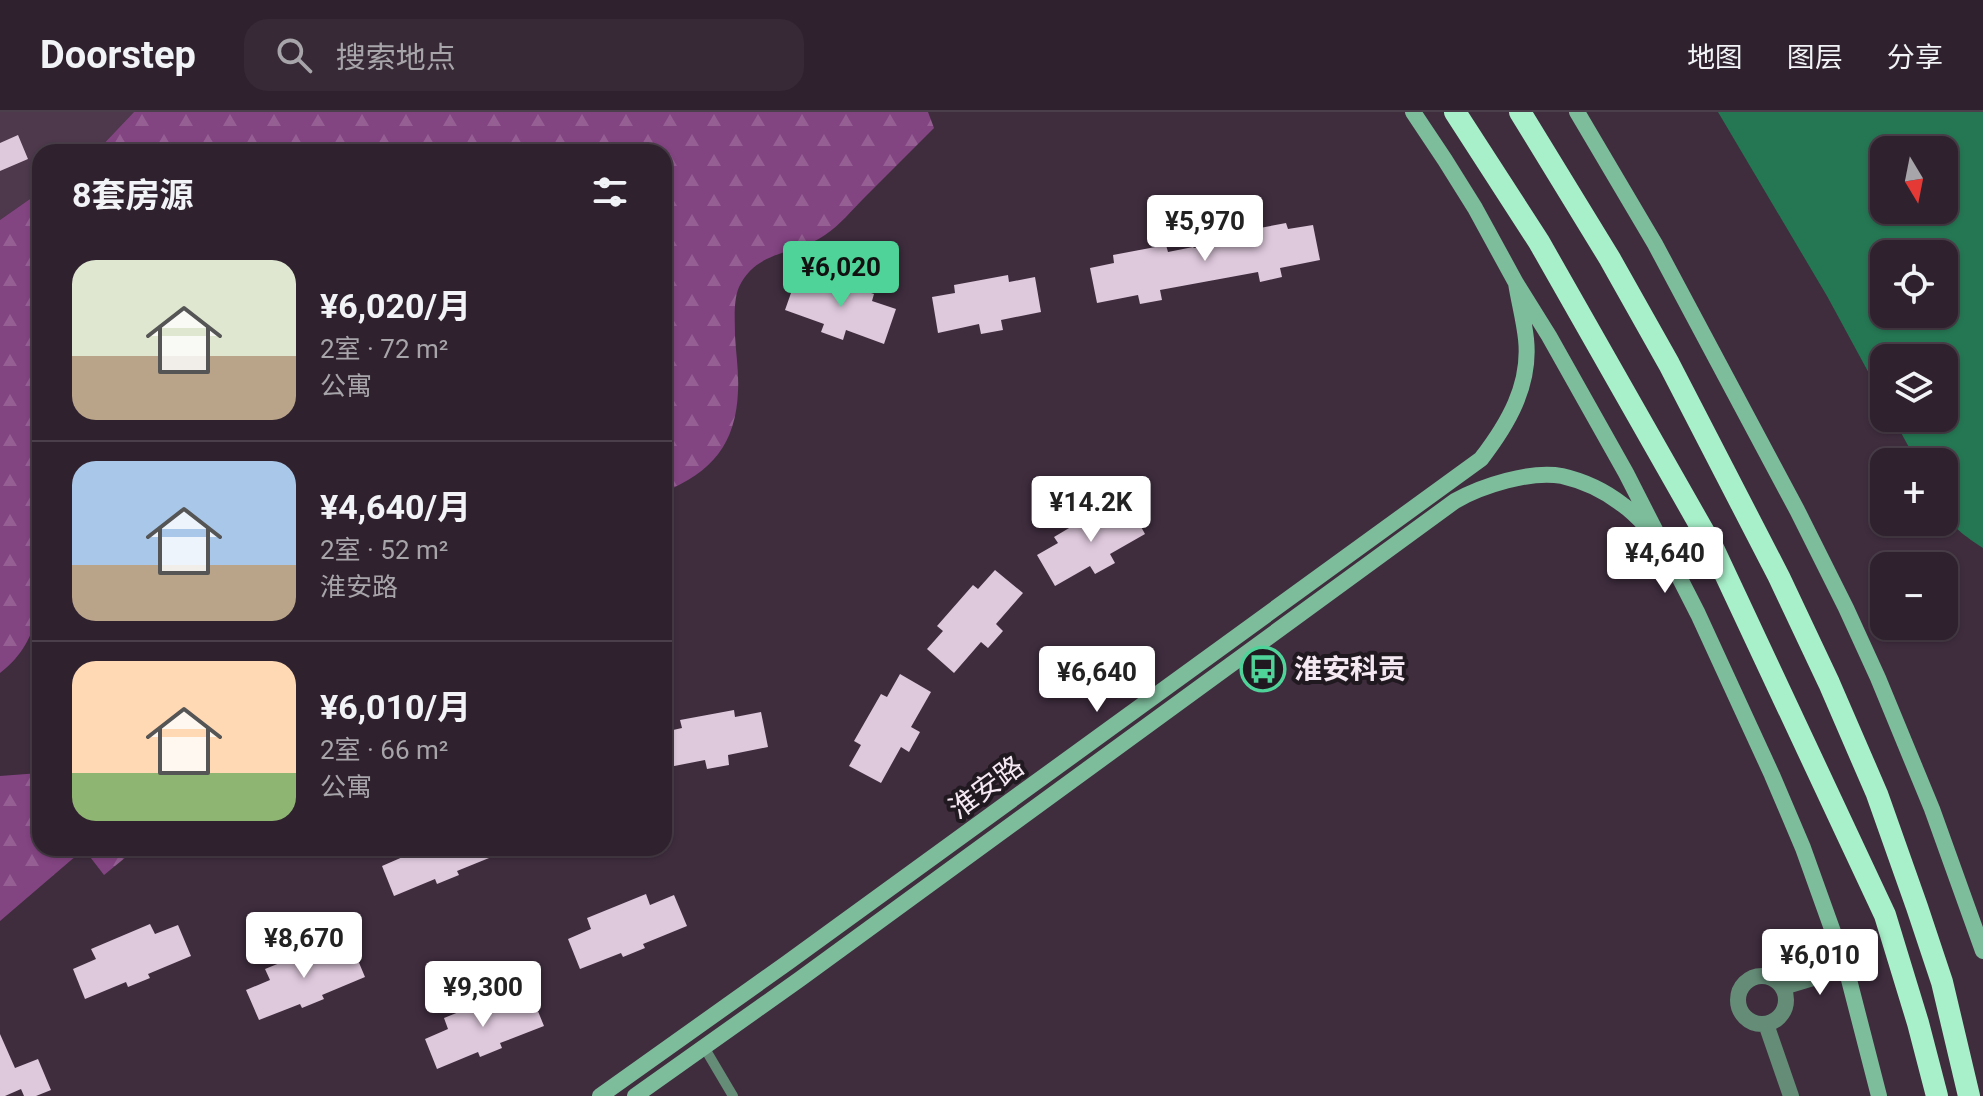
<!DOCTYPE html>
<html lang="zh">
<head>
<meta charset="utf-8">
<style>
	:root { --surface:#2f222e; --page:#372a36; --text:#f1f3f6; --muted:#a7a4aa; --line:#4a3f4a; --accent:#4fd399 }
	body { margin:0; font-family:Roboto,"Noto Sans SC",sans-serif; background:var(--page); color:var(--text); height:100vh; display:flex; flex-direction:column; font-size:30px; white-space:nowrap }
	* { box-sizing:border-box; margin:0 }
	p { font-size:26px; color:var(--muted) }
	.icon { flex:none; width:44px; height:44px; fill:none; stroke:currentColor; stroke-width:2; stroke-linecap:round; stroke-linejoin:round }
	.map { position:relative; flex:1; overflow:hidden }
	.sheet { position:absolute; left:32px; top:32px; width:640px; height:712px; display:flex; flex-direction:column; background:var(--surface); border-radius:24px; box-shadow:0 2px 6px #0004,0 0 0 2px var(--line) }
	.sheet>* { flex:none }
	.needle { width:52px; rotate:170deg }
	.tools { position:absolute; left:1870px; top:24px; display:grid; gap:16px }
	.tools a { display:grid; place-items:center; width:88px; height:88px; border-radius:16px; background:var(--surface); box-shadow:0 2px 6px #0004,0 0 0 2px var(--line); font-size:40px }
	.price { position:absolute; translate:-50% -68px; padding:0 18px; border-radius:8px; background:#fff; color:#222; font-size:26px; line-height:52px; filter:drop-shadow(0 2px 4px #0008) }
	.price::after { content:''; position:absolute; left:50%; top:48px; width:24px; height:18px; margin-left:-12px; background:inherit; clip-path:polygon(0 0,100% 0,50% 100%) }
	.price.active { background:var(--accent); color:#111 }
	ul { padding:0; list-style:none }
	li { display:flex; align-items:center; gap:24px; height:200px; padding:0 40px }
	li+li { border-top:2px solid var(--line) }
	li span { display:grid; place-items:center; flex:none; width:224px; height:160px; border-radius:24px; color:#555 }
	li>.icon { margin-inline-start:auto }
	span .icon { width:96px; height:96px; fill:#fffc; stroke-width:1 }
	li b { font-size:34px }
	h2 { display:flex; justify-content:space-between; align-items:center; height:96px; padding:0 40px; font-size:34px }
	header { display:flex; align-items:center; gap:48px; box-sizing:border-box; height:112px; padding:0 40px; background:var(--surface); border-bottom:2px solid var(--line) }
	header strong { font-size:38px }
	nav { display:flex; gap:44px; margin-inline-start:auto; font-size:28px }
	.search { width:560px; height:72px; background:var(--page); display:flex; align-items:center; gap:20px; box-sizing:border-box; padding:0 28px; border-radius:24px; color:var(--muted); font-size:30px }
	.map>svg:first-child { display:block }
</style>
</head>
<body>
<header>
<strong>Doorstep</strong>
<div class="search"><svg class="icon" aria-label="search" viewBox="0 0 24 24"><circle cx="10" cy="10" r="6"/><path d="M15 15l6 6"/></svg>搜索地点</div>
<nav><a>地图</a><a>图层</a><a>分享</a></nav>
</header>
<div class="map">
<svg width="1983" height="984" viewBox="0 0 1983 984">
	<defs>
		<pattern id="forest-firs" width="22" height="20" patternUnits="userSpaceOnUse" patternTransform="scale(2)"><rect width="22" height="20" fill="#834482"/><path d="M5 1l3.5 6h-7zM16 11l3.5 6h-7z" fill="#955f94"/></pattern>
	</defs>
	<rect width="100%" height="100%" fill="#3f2d3e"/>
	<path fill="#4d384c" d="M 0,0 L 134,0 L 96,40 L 40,40 L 40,80 L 0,108 Z"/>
	<path fill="url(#forest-firs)" d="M 134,0 L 928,0 L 934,16 C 911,39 888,62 865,85 C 852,98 840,113 825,123 C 794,144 757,137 739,175 C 733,189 735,209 735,224 C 736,242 739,261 738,279 C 736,332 712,360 664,380 L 664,40 L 96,40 Z
		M 40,80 L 40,496 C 31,525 24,542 0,561 L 0,108 Z
		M 40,661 L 40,736 L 137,736 L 104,763 L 84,737 L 0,809 L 0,664 Z"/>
	<path fill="#257653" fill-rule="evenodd" d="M 1718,0 L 1983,0 L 1983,436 C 1972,429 1950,414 1945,402 C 1941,390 1944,363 1944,350 L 1917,350 L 1893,306 L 1944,306 L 1944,246 L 1884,246 L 1884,289 L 1827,184 ZM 1884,38 L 1944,38 L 1944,98 L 1884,98 ZM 1884,142 L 1944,142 L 1944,202 L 1884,202 Z"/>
	<path fill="#dec8dc" d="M 18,23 L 28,47 L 0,59 L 0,31 Z
		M 1286,111 L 1288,117 L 1313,113 L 1320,148 L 1280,156 L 1282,165 L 1260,170 L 1258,160 L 1160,178 L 1162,188 L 1140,192 L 1138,183 L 1097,191 L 1090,156 L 1114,151 L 1113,143 L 1166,133 L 1168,140 L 1193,135 L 1194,136 L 1234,129 L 1233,121 Z
		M 1008,163 L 1009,170 L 1035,165 L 1041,200 L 1001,208 L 1003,218 L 981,222 L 979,212 L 938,221 L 932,185 L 955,181 L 954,173 Z
		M 797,164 L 820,172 L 822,165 L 874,182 L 872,189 L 896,197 L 884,232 L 846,218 L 843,228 L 821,220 L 824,212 L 785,198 Z
		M 1128,391 L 1145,422 L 1110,442 L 1115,451 L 1095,462 L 1090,454 L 1055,474 L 1037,443 L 1058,431 L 1054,425 L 1101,397 L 1105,404 Z
		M 995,458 L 1023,481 L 996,512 L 1003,519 L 988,536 L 981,530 L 954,561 L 927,537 L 943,519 L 937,514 L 973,473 L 978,477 Z
		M 900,562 L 931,580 L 911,615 L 920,620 L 909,640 L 901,635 L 881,671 L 849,654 L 861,633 L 854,629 L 881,582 L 887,585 Z
		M 734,598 L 735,605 L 761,600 L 768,635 L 728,643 L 729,653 L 707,657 L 705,648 L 664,656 L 664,620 L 682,616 L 680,608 Z
		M 401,736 L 511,736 L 511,737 L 457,759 L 459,763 L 437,772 L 435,767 L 394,784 L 382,754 L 405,744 Z
		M 646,782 L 650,793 L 674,783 L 687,814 L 643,832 L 645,836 L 623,845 L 621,841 L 580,857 L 568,827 L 591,817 L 587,806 Z
		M 150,812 L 155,822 L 178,813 L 191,844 L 148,862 L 150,866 L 128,875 L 126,870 L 85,887 L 73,857 L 96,847 L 91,837 Z
		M 324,833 L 328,844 L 352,834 L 365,865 L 322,883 L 324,887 L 302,896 L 300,892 L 259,908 L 246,878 L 270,868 L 265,857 Z
		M 503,882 L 507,892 L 531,882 L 544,914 L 500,931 L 502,936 L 480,945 L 478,940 L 437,957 L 425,927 L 448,917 L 444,906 Z
		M 0,922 L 15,956 L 38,947 L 51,978 L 36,984 L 24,984 L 21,977 L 5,984 L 0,984 Z"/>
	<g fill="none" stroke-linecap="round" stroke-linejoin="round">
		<path stroke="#648c77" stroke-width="10" d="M 704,935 L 733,984"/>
		<path stroke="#648c77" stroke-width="16" d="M1738 888a24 24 0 1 1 48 0a24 24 0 1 1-48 0Z
			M 1783,875 L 1846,856
			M 1766,912 L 1791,984"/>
		<path stroke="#7dbd9c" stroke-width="16" d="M 1413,0 L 1445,48 L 1475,96 L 1516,171 L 1549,224 L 1626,361 L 1698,502 L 1772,663 L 1803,736 L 1846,856 L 1879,984
			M 1577,0 L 1655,132 L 1797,398 L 1846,496 L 1878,566 L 1932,697 L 1983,839
			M 600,984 L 787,851 L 1481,347 C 1508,312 1531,273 1526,227 C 1524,208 1519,190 1516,171
			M 635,984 L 800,867 L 1455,389 C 1481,374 1531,358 1562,364 C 1584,369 1605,379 1623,393 C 1636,402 1647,416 1659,427"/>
		<path stroke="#a8f0ca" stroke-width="22" d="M 1455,0 L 1539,130 L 1713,436 L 1885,803 L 1918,911 L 1937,984
			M 1520,0 L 1610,147 L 1669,252 L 1779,465 L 1829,571 L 1877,682 L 1917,795 L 1942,870 L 1969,984"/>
	</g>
	<defs>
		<g id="bus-ring" transform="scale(2.3)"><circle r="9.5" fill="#211920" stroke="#4fd399" stroke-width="1.5"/><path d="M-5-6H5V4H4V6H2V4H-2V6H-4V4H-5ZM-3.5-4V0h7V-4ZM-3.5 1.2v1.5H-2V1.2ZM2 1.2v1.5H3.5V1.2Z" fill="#4fd399"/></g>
	</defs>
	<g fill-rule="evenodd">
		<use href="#bus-ring" x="1263" y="557"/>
	</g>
	<g text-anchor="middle" stroke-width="8" stroke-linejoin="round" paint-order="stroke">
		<g font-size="28" font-weight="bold" fill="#f4e8f3" stroke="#211920" text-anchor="start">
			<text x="1294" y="567">淮安科贡</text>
		</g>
		<g font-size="28" fill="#f4e8f3" stroke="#211920">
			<text transform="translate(986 675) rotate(-36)" y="10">淮安路</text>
		</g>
	</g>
</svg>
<div class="tools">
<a><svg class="needle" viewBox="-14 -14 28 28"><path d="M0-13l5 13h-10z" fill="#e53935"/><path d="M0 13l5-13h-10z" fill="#a7a4aa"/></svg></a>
<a><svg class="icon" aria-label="locate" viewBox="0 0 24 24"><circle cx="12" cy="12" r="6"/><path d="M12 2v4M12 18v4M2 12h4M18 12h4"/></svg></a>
<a><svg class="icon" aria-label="layers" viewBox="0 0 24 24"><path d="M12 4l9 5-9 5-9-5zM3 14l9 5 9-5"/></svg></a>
<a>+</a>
<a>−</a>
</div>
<b class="price" style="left:1205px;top:151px">¥5,970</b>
<b class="price active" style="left:841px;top:197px">¥6,020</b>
<b class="price" style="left:1091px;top:432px">¥14.2K</b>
<b class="price" style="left:1665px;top:483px">¥4,640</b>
<b class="price" style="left:1097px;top:602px">¥6,640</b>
<b class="price" style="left:304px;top:868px">¥8,670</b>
<b class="price" style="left:1820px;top:885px">¥6,010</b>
<b class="price" style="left:483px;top:917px">¥9,300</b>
<section class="sheet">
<h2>8套房源<svg class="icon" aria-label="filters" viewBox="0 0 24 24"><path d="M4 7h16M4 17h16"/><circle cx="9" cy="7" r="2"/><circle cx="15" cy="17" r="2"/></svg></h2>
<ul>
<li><span style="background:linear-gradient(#dfe7d0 60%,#b9a48a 0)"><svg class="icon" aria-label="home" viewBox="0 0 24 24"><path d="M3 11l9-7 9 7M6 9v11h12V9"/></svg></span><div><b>¥6,020/月</b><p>2室 · 72 m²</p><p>公寓</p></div></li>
<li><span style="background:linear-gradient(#a9c7e8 65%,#b9a48a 0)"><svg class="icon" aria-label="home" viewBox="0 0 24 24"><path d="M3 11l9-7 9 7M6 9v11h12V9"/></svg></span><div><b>¥4,640/月</b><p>2室 · 52 m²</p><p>淮安路</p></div></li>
<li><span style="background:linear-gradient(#ffd9b3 70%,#8fb573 0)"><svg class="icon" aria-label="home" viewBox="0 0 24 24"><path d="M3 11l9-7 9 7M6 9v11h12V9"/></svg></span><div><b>¥6,010/月</b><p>2室 · 66 m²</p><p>公寓</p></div></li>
</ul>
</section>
</div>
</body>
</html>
